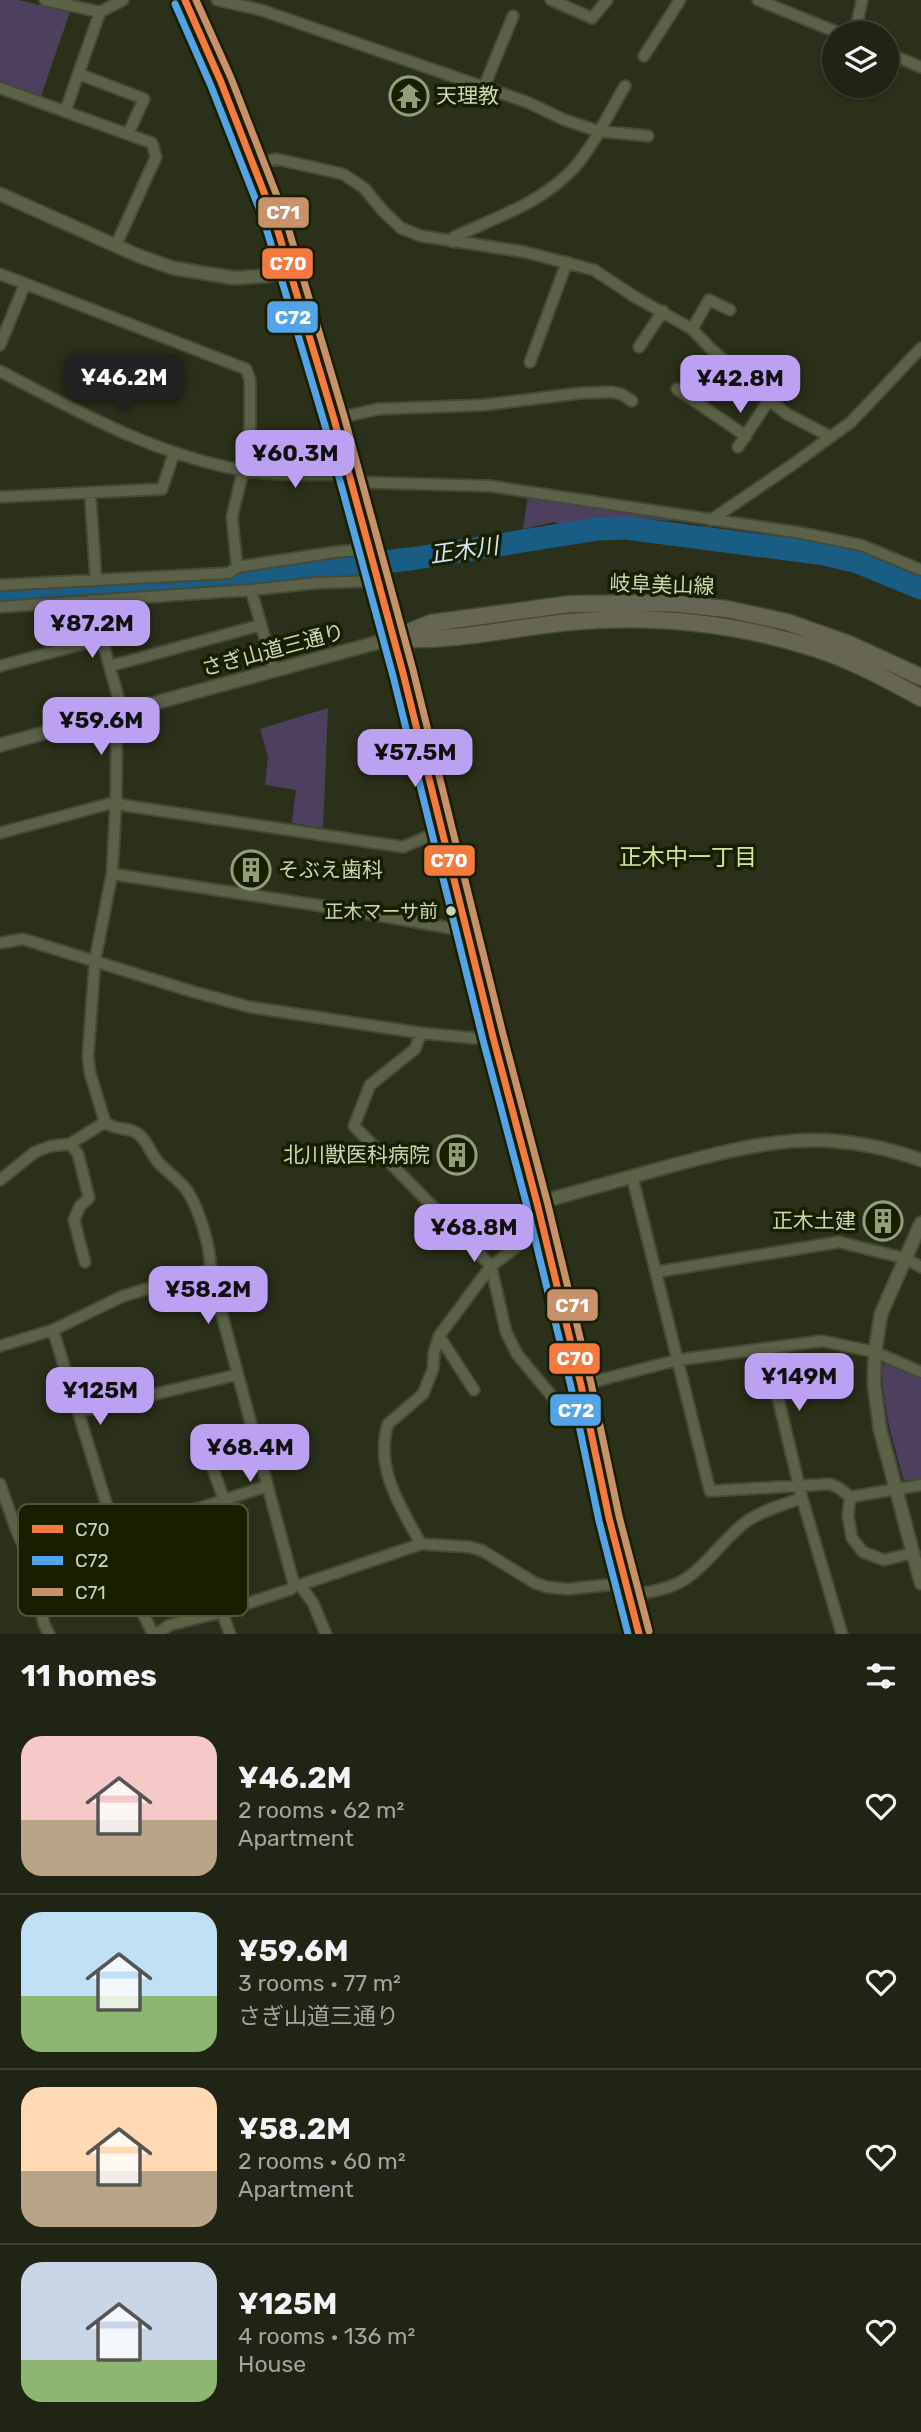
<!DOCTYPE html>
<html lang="en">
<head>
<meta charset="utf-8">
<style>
	:root { --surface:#202414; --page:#282c1d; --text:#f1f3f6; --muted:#a2a4a0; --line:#3d4134; --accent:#bca0f2 }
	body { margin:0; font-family:Rubik,"Noto Sans JP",sans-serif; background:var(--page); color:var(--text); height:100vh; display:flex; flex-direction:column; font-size:26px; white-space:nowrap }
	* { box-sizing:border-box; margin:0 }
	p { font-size:23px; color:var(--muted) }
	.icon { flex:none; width:38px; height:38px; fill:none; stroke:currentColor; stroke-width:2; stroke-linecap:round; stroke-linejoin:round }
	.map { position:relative; height:1634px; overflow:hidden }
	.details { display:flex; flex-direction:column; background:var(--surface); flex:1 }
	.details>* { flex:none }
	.controls { position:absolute; left:822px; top:21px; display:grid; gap:14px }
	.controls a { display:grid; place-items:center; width:77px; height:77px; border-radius:50%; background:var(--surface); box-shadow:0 2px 5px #0004,0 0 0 2px var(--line); font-size:35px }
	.price { position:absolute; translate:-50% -60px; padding:0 16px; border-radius:14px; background:var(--accent); color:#111; font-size:23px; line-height:46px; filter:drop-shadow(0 2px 4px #0008) }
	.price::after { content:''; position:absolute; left:50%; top:42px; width:21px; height:16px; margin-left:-10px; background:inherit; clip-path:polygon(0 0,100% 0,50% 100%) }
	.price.selected { background:#222; color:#fff }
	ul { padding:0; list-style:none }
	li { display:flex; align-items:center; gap:21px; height:175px; padding:0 21px }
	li+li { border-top:2px solid var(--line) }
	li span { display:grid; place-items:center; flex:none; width:196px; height:140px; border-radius:21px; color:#555 }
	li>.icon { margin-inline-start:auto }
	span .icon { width:84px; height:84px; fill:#fffc; stroke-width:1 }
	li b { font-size:30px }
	h2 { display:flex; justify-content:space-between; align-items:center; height:84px; padding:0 21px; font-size:30px }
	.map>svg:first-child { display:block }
</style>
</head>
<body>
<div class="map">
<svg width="921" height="1634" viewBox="0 0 921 1634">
	<rect width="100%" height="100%" fill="#2a301a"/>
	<path fill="#4d405e" d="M 0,0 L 18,0 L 70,12 L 41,96 L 0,81 Z
		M 528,496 L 671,516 L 670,521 L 620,517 L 562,526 L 554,522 L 523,529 Z
		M 328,708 L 323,828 L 292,823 L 296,790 L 265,785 L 268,757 L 260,729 Z
		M 887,1363 L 921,1379 L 921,1478 L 907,1481 L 903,1478 L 889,1426 L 883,1389 L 882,1366 Z"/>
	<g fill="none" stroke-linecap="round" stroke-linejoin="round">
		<path stroke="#195d84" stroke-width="23" d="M 0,595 L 243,580 L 417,558 L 598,529 L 626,528 L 825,554 L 858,562 L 921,588"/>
		<g stroke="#444a37" stroke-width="14">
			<path id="minor" d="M 45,0 L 100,12 L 123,0
				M 217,0 L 261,10 L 527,102 L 565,120 L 598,131 L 648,136
				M 551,0 L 592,18 L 607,0
				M 758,0 L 839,33
				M 855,33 L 862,0
				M 887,53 L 921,67
				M 644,56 L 680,0
				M 79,74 L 144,99 L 128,134
				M 484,87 L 513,16
				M 0,88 L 152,143 L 156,157 L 116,245
				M 65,112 L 100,12
				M 254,164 L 276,159 L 343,174 L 364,188 L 383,211 L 401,228 L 421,236 L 525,252 L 594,270 L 635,297 L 692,329 L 710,348 L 769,400 L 787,414 L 829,436
				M 453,242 L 454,237 C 495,218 543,202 574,168 C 593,147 610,111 625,86
				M 0,274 L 246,369 L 250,380 L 250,426 L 243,471 L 232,517 L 237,567
				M 692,329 L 709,300 L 730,310
				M 0,345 L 25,284
				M 639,347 L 663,311
				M 530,362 L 567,262
				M 0,371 C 76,411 156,455 242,470 C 276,477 314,474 349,475
				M 677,389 L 746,436
				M 334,419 L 378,409 L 484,405 L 581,393 L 612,392 L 621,394 L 632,401
				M 738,447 L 769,400
				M 351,482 L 490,486 L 802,533 L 861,545 L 921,570
				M 90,492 L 96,580
				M 0,497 L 162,489 L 174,453
				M 711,520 L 792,465 L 851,422 L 921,348
				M 0,585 L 229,573 L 237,567 L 335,552 L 369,549
				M 251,590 L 274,670
				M 91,600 L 122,711
				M 0,607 L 251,590 L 316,583 L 377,581
				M 0,666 L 102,639
				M 110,666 L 261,625
				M 117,713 L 116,802 L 112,874 L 95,960 L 88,1056 L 90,1073 L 105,1122 C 114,1130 125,1127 135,1132 C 147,1138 150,1153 158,1162 C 167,1172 181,1181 188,1192 C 199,1210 212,1249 210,1270 L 294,1585
				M 0,833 L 116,802 L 122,805 L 403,847 L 443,830
				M 112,874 L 342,909 L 467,931
				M 0,943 L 23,939 L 194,992 L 250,1007 L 421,1033 L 473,1038 L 493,1037
				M 421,1033 L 415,1049 L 370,1085 L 354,1126 L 491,1266 L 506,1332 L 517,1354 L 555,1400 L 572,1415 L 593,1439
				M 70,1144 L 78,1154 L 89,1198 L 80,1206 L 74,1220 L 85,1262
				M 632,1176 L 710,1491 L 830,1484 L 839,1488 L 850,1497
				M 0,1180 L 35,1152 L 51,1146 L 70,1144 L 105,1122
				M 656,1272 L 839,1242 L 904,1258 L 921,1267
				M 53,1330 L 135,1597 L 153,1634
				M 439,1336 L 474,1390
				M 0,1346 L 53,1330 L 123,1296 L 210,1270
				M 766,1348 L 802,1498 L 842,1634
				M 581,1385 L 677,1360 L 822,1341 L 875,1352 L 921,1372
				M 79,1412 L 236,1375
				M 201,1435 L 224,1500
				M 0,1484 L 17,1532 L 32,1563 L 44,1624 L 49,1634
				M 850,1497 L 848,1516 L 852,1538 L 863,1552 L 884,1560 L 913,1553
				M 850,1497 L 921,1485
				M 421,1544 C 401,1508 374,1467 388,1424 L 423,1394 L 433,1369 L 434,1353 L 439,1336 L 491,1266 L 543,1227
				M 32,1563 L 267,1486
				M 300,1585 L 313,1603 L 326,1634
				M 630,1596 C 647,1592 667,1590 682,1581 C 707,1566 723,1539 747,1521 C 763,1510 783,1505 802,1498
				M 222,1612 L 230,1634
				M 156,1634 L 170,1625 L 222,1612 L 291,1589 L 294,1585 L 300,1585 L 421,1544 L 470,1547 L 483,1551 L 535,1583 L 547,1587 L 568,1589 L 626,1583"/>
		</g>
		<g stroke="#444a37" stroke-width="16">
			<path id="tertiary" d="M 0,194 L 139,256 L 173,268 L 234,278 L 265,276 L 291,269
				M 0,745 L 394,638 L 537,1203 L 581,1385 L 609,1518 L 639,1634
				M 537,1203 C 581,1191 626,1178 670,1166 C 764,1141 826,1126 921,1160
				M 921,1223 L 881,1314 L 875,1352 L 874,1384 L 880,1429 L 921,1583"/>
		</g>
		<g stroke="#444a37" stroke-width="19">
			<path id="primary" d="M 185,0 L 254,164 L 291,269 L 394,638
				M 394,638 L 431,623 L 570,604 L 669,603 L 727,609 L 787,622 L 849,644 L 921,677
				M 400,639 C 457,641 512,628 569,622 C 646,615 725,622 800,644 C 842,655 883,677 921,698"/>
		</g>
		<use href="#minor" stroke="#5b6248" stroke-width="10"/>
		<use href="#tertiary" stroke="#5b6248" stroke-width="12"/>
		<use href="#primary" stroke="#676654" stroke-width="16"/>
		<g stroke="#181f01" stroke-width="12">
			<path id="bus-1" d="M 185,0 L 221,82 L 274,218 L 334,419 L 403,673 L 493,1037 L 537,1203 L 581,1385 L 609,1518 L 639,1634"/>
		</g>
		<g stroke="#181f01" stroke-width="12">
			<path id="bus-2" d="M 175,4 L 211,86 L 264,221 L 324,422 L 393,676 L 483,1040 L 527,1206 L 571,1387 L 599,1521 L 628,1634"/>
		</g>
		<g stroke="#181f01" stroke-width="12">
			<path id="bus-3" d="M 196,0 L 231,78 L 284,214 L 344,416 L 413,670 L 503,1034 L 547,1201 L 591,1383 L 619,1516 L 649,1631"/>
		</g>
		<use href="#bus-1" stroke="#f6793e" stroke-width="7"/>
		<use href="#bus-2" stroke="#53a3e8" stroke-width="7"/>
		<use href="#bus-3" stroke="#c7916a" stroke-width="7"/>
	</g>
	<defs>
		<g id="temple-ring" transform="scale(2.0125)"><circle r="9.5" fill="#181f01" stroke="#939d7d" stroke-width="1.5"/><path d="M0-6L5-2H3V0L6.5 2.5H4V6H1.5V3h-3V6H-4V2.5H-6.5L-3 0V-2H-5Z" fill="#939d7d"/></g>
		<g id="building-ring" transform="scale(2.0125)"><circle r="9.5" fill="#181f01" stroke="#939d7d" stroke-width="1.5"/><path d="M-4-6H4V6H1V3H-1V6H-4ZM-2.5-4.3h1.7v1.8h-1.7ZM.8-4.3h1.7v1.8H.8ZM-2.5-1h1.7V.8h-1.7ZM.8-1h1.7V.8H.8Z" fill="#939d7d"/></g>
	</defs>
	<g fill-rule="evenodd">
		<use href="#temple-ring" x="409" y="96"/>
		<use href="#building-ring" x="251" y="870"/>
		<use href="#building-ring" x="457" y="1155"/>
		<use href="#building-ring" x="883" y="1221"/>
	</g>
	<circle fill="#cbd7b2" stroke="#181f01" stroke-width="2.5" cx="451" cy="911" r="6"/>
	<g text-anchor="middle" stroke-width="7" stroke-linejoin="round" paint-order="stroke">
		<g font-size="19" fill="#cbd7b2" stroke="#181f01" text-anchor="end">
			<text x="438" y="918">正木マーサ前</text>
		</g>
		<g font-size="21" fill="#cbd7b2" stroke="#181f01" text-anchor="start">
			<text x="436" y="103">天理教</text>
			<text x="278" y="877">そぶえ歯科</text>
			<text x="430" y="1162" text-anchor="end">北川獣医科病院</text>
			<text x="856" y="1228" text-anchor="end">正木土建</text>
		</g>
		<g font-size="21" fill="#cbd7b2" stroke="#181f01">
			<text transform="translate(662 585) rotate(2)" y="7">岐阜美山線</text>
			<text transform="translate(273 650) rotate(-15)" y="7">さぎ山道三通り</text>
		</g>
		<g font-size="23" font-style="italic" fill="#d5e6f4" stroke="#181f01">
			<text transform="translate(464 550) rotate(-8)" y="8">正木川</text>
		</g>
		<g font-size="23" fill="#d0e799" stroke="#181f01">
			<text x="688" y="865">正木中一丁目</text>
		</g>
	</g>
	<rect x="18" y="1504" width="230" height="112" rx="10" fill="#181f01" stroke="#4e5636" stroke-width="2"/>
	<rect x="32" y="1525" width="31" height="8" fill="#f6793e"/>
	<rect x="32" y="1556" width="31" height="9" fill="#53a3e8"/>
	<rect x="32" y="1588" width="31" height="8" fill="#c7916a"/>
	<g font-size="19" fill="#cbd7b2">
		<text x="75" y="1536">C70</text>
		<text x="75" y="1567">C72</text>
		<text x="75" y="1599">C71</text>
	</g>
	<g stroke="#181f01" stroke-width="2.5">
		<rect x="257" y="196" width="53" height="33" rx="7" fill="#c7916a"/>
		<rect x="261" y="247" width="53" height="33" rx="7" fill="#f6793e"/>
		<rect x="266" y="300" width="53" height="34" rx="7" fill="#53a3e8"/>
		<rect x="423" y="844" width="53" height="33" rx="7" fill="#f6793e"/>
		<rect x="546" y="1288" width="53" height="34" rx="7" fill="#c7916a"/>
		<rect x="548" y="1342" width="53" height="33" rx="7" fill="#f6793e"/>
		<rect x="549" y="1393" width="53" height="34" rx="7" fill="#53a3e8"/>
	</g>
	<g font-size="19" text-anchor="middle" font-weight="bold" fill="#fff">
		<text x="283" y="219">C71</text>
		<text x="288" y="270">C70</text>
		<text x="293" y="324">C72</text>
		<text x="449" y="867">C70</text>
		<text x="572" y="1312">C71</text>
		<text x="575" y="1365">C70</text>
		<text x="576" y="1417">C72</text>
	</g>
</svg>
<div class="controls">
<a><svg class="icon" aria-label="layers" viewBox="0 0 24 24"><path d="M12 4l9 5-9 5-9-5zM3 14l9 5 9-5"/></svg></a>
</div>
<b class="price selected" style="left:124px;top:414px">¥46.2M</b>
<b class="price" style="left:740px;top:415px">¥42.8M</b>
<b class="price" style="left:295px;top:490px">¥60.3M</b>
<b class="price" style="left:92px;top:660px">¥87.2M</b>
<b class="price" style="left:101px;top:757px">¥59.6M</b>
<b class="price" style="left:415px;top:789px">¥57.5M</b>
<b class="price" style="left:474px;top:1264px">¥68.8M</b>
<b class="price" style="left:208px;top:1326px">¥58.2M</b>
<b class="price" style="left:799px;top:1413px">¥149M</b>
<b class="price" style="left:100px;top:1427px">¥125M</b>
<b class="price" style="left:250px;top:1484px">¥68.4M</b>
</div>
<section class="details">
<h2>11 homes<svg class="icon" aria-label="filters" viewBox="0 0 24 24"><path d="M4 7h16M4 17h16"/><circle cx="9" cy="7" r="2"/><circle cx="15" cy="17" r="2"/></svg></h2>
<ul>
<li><span style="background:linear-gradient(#f6c9c9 60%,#b9a48a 0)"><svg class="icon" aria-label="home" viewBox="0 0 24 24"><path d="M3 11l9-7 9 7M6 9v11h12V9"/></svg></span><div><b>¥46.2M</b><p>2 rooms · 62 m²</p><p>Apartment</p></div><svg class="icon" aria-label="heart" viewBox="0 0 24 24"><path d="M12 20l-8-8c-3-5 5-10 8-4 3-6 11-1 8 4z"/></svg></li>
<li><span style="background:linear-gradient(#bfe0f5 60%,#8fb573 0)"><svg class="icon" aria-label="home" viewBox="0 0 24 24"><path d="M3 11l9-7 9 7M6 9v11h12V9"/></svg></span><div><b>¥59.6M</b><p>3 rooms · 77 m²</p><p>さぎ山道三通り</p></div><svg class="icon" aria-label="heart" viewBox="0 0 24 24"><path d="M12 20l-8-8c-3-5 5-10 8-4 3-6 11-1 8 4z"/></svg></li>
<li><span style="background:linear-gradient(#ffd9b3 60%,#b9a48a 0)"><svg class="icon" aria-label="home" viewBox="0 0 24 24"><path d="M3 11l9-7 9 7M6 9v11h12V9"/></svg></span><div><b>¥58.2M</b><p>2 rooms · 60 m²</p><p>Apartment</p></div><svg class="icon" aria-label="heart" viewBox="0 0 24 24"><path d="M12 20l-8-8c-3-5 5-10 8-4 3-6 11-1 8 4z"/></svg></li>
<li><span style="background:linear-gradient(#c9d6e8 70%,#8fb573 0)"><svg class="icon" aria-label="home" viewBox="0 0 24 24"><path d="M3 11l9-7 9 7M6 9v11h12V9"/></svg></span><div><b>¥125M</b><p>4 rooms · 136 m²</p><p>House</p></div><svg class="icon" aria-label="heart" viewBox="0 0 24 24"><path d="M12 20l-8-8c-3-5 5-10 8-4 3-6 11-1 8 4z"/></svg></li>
</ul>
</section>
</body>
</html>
